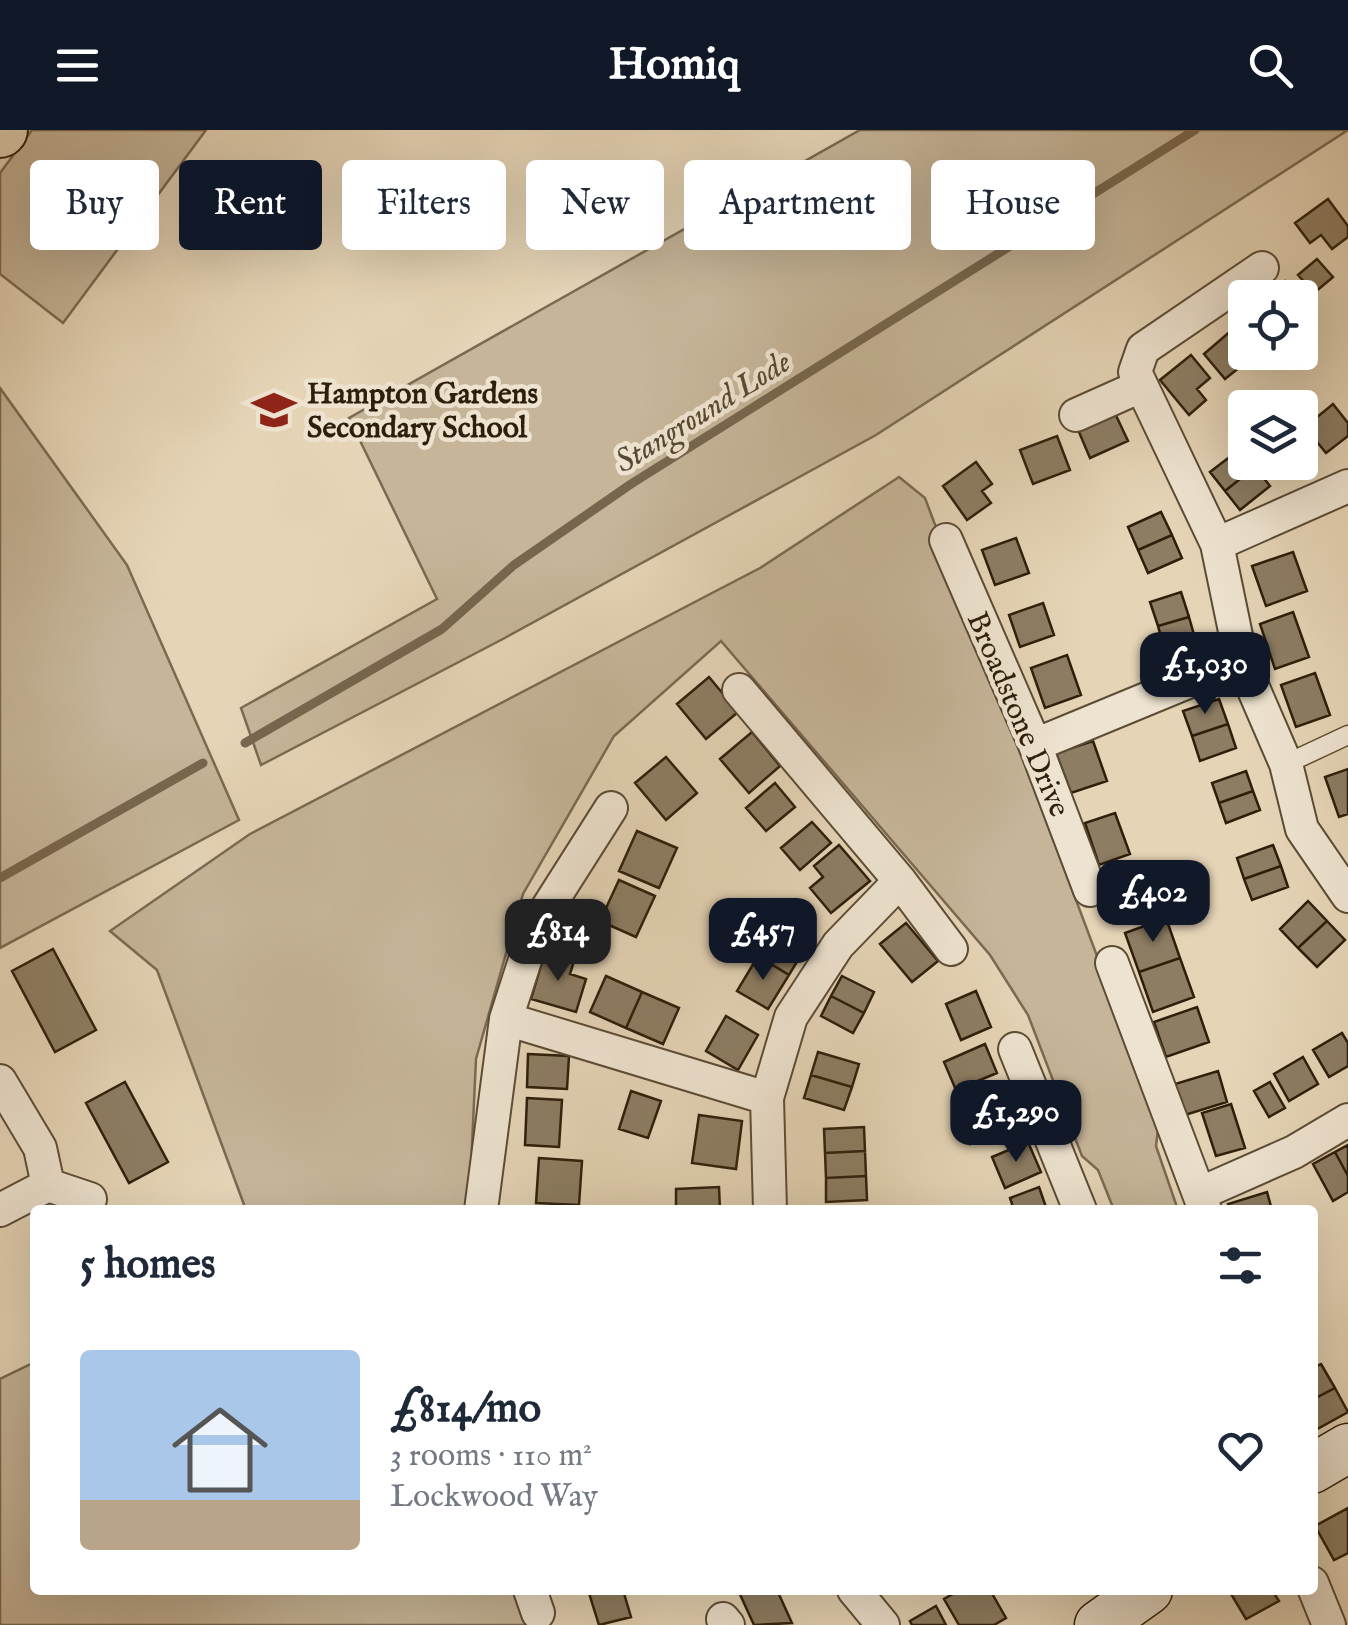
<!DOCTYPE html>
<html lang="en">
<head>
<meta charset="utf-8">
<style>
	:root { --surface:#fff; --page:#f2f2f3; --text:#1f2937; --muted:#747a83; --accent:#111827 }
	body { margin:0; font-family:"IM FELL English",serif; background:var(--page); color:var(--text); height:100vh; display:flex; flex-direction:column; font-size:38px; white-space:nowrap }
	* { box-sizing:border-box; margin:0 }
	p { font-size:32px; color:var(--muted) }
	.icon { flex:none; width:55px; height:55px; fill:none; stroke:currentColor; stroke-width:2; stroke-linecap:round; stroke-linejoin:round }
	.map { position:relative; flex:1; overflow:hidden }
	.side { position:absolute; left:30px; top:1075px; width:1288px; height:390px; display:flex; flex-direction:column; background:var(--surface); border-radius:10px; box-shadow:0 10px 40px #0002 }
	.side>* { flex:none }
	.hud { position:absolute; left:30px; top:30px; width:1290px; height:90px; display:flex; gap:20px }
	.controls { position:absolute; left:1228px; top:150px; display:grid; gap:20px }
	.controls a { display:grid; place-items:center; width:90px; height:90px; border-radius:10px; background:var(--surface); box-shadow:0 10px 40px #0002; font-size:50px }
	.price { position:absolute; translate:-50% -85px; padding:0 22px; border-radius:20px; background:var(--accent); color:#fff; font-size:32px; line-height:65px; filter:drop-shadow(0 2px 5px #0008) }
	.price::after { content:''; position:absolute; left:50%; top:60px; width:30px; height:22px; margin-left:-15px; background:inherit; clip-path:polygon(0 0,100% 0,50% 100%) }
	.price.current { background:#222; color:#fff }
	ul { padding:0; list-style:none }
	li { display:flex; align-items:center; gap:30px; height:250px; padding:0 50px }
	li span { display:grid; place-items:center; flex:none; width:280px; height:200px; border-radius:10px; color:#555 }
	li>.icon { margin-inline-start:auto }
	span .icon { width:120px; height:120px; fill:#fffc; stroke-width:1 }
	li b { font-size:42px }
	h2 { display:flex; justify-content:space-between; align-items:center; height:120px; padding:0 50px; font-size:42px }
	.tag { padding:0 35px; border-radius:10px; background:var(--surface); box-shadow:0 10px 40px #0002; font-size:35px; line-height:90px }
	.tag.current { background:var(--accent); color:#fff }
	header { display:flex; justify-content:space-between; align-items:center; height:130px; padding:0 50px; background:var(--accent); color:#fff; font-size:45px; font-weight:800 }
	.map>svg:first-child { display:block }
</style>
</head>
<body>
<header><svg class="icon" aria-label="menu" viewBox="0 0 24 24"><path d="M4 6h16M4 12h16M4 18h16"/></svg>Homiq<svg class="icon" aria-label="search" viewBox="0 0 24 24"><circle cx="10" cy="10" r="6"/><path d="M15 15l6 6"/></svg></header>
<div class="map">
<svg width="1348" height="1495" viewBox="0 0 1348 1495">
	<rect width="100%" height="100%" fill="#e5d4b6"/>
	<filter id="stains"><feTurbulence type="fractalNoise" baseFrequency=".002" numOctaves="4"/><feColorMatrix values="0 0 0 0 .2 0 0 0 0 .09 0 0 0 0 .02 0 0 0 .5 -.17"/></filter>
	<radialGradient id="worn" r=".72"><stop offset=".6" stop-color="#630" stop-opacity="0"/><stop offset="1" stop-color="#630" stop-opacity=".3"/></radialGradient>
	<path fill="#c6b599" stroke="#7a6a52" stroke-width="2.5" d="M 32,0 L 206,0 L 63,193 L 0,144 L 0,43 Z
		M 860,0 L 1348,0 L 876,305 L 501,510 L 261,635 L 241,578 L 437,469 L 349,288 Z
		M 0,258 L 127,435 L 239,690 L 0,818 Z
		M 899,347 L 925,368 L 1159,991 L 1156,1016 L 1178,1080 L 1114,1080 L 1098,1040 L 1082,1026 L 1028,885 L 990,825 L 721,511 L 614,606 L 523,764 L 476,929 L 469,1080 L 246,1080 L 157,840 L 110,801 L 250,704 L 760,438 Z
		M 35,1232 L 35,1460 L 515,1460 L 526,1495 L 0,1495 L 0,1249 Z"/>
	<g fill="none" stroke-linecap="round" stroke-linejoin="round">
		<path stroke="#77664e" stroke-width="9" d="M 245,613 L 442,499 L 514,435 L 631,354 L 1195,0
			M 0,748 L 203,633"/>
	</g>
	<path fill="#8d7d63" stroke="#2e1f0a" stroke-width="2.5" d="M 1328,69 L 1348,96 L 1348,107 L 1332,119 L 1321,105 L 1310,113 L 1295,93 Z
		M 1317,129 L 1333,147 L 1314,163 L 1298,145 Z
		M 1285,151 L 1299,168 L 1265,168 Z
		M 1233,199 L 1245,214 L 1245,222 L 1255,225 L 1225,249 L 1204,224 Z
		M 1191,225 L 1210,248 L 1197,259 L 1206,270 L 1189,285 L 1160,250 Z
		M 1333,274 L 1348,293 L 1348,306 L 1326,323 L 1305,297 Z
		M 1113,279 L 1128,311 L 1090,328 L 1076,295 Z
		M 1057,306 L 1070,340 L 1033,354 L 1020,320 Z
		M 1240,319 L 1245,332 L 1255,337 L 1225,361 L 1210,342 Z
		M 976,332 L 992,354 L 982,361 L 991,373 L 967,390 L 943,356 Z
		M 1255,337 L 1270,356 L 1240,380 L 1225,361 Z
		M 1161,382 L 1172,405 L 1138,420 L 1128,397 Z
		M 1172,405 L 1182,428 L 1148,443 L 1138,420 Z
		M 1016,408 L 1029,443 L 995,455 L 982,420 Z
		M 1293,422 L 1307,461 L 1266,476 L 1252,436 Z
		M 1181,462 L 1189,487 L 1158,496 L 1150,472 Z
		M 1043,473 L 1054,505 L 1020,517 L 1009,485 Z
		M 1293,482 L 1309,527 L 1275,539 L 1260,494 Z
		M 1189,487 L 1196,512 L 1165,521 L 1158,496 Z
		M 1067,525 L 1081,565 L 1045,578 L 1031,538 Z
		M 1315,543 L 1330,585 L 1296,597 L 1281,555 Z
		M 709,547 L 738,582 L 706,609 L 677,574 Z
		M 1219,569 L 1228,594 L 1192,606 L 1183,581 Z
		M 1228,594 L 1236,618 L 1200,631 L 1192,606 Z
		M 752,602 L 780,636 L 749,663 L 720,629 Z
		M 1093,611 L 1107,651 L 1071,663 L 1056,623 Z
		M 666,627 L 697,663 L 666,690 L 635,653 Z
		M 1348,639 L 1348,684 L 1339,687 L 1325,647 Z
		M 1246,641 L 1253,661 L 1219,673 L 1212,653 Z
		M 775,653 L 795,677 L 766,701 L 746,678 Z
		M 1253,661 L 1260,680 L 1226,693 L 1219,673 Z
		M 1115,683 L 1130,724 L 1099,735 L 1085,693 Z
		M 812,692 L 831,713 L 800,740 L 781,718 Z
		M 637,701 L 677,718 L 659,758 L 619,741 Z
		M 839,715 L 870,751 L 831,783 L 810,758 L 823,747 L 814,736 Z
		M 1273,715 L 1281,736 L 1244,749 L 1237,728 Z
		M 1281,736 L 1288,757 L 1252,770 L 1244,749 Z
		M 1147,738 L 1160,777 L 1119,791 L 1105,753 Z
		M 619,750 L 655,766 L 636,807 L 600,791 Z
		M 1308,771 L 1327,791 L 1298,818 L 1280,799 Z
		M 1166,788 L 1180,828 L 1139,842 L 1125,803 Z
		M 779,791 L 810,810 L 789,845 L 758,826 Z
		M 1327,791 L 1345,810 L 1317,837 L 1298,818 Z
		M 906,793 L 938,831 L 912,852 L 880,814 Z
		M 53,819 L 96,900 L 55,922 L 12,841 Z
		M 545,822 L 574,831 L 570,844 L 586,849 L 576,882 L 531,869 Z
		M 758,826 L 789,845 L 768,879 L 737,861 Z
		M 1180,828 L 1194,867 L 1153,882 L 1139,842 Z
		M 606,846 L 642,862 L 626,898 L 590,882 Z
		M 842,846 L 874,862 L 864,883 L 831,866 Z
		M 976,861 L 991,897 L 961,910 L 946,874 Z
		M 642,862 L 679,878 L 663,914 L 626,898 Z
		M 831,866 L 864,883 L 853,903 L 821,886 Z
		M 1197,877 L 1209,912 L 1166,927 L 1154,892 Z
		M 726,886 L 758,905 L 738,940 L 706,921 Z
		M 1342,903 L 1348,913 L 1348,936 L 1329,947 L 1313,920 Z
		M 985,914 L 997,943 L 956,960 L 944,932 Z
		M 818,922 L 859,934 L 852,957 L 811,945 Z
		M 528,924 L 569,926 L 567,959 L 527,957 Z
		M 1303,927 L 1318,954 L 1289,971 L 1274,944 Z
		M 1218,941 L 1227,972 L 1185,985 L 1175,954 Z
		M 811,945 L 852,957 L 844,980 L 804,968 Z
		M 125,952 L 168,1032 L 129,1053 L 86,973 Z
		M 1270,952 L 1285,978 L 1269,987 L 1254,961 Z
		M 987,958 L 1005,999 L 970,1014 L 953,972 Z
		M 631,961 L 661,971 L 648,1008 L 619,999 Z
		M 527,968 L 562,970 L 559,1017 L 525,1015 Z
		M 1231,974 L 1245,1018 L 1216,1026 L 1202,983 Z
		M 699,985 L 742,991 L 736,1039 L 692,1033 Z
		M 864,997 L 865,1021 L 825,1023 L 824,999 Z
		M 1028,1012 L 1041,1042 L 1005,1058 L 992,1027 Z
		M 1348,1015 L 1348,1046 L 1335,1022 Z
		M 865,1021 L 866,1046 L 826,1048 L 825,1023 Z
		M 1335,1022 L 1348,1046 L 1348,1062 L 1333,1071 L 1313,1034 Z
		M 539,1028 L 582,1031 L 579,1075 L 536,1073 Z
		M 866,1046 L 867,1070 L 826,1072 L 826,1048 Z
		M 719,1057 L 720,1080 L 676,1080 L 676,1059 Z
		M 1039,1057 L 1047,1080 L 1014,1080 L 1010,1068 Z
		M 1267,1062 L 1272,1080 L 1230,1080 L 1228,1074 Z
		M 1321,1234 L 1335,1258 L 1312,1270 L 1312,1238 Z
		M 1335,1258 L 1348,1282 L 1312,1302 L 1312,1270 Z
		M 1348,1378 L 1348,1423 L 1334,1430 L 1315,1396 Z
		M 599,1460 L 623,1460 L 631,1487 L 599,1495 L 589,1463 Z
		M 738,1460 L 777,1460 L 792,1493 L 754,1495 Z
		M 960,1460 L 990,1460 L 1006,1488 L 994,1495 L 959,1495 L 944,1469 Z
		M 1238,1460 L 1272,1460 L 1279,1471 L 1246,1489 L 1231,1464 Z
		M 936,1476 L 946,1495 L 912,1495 L 910,1491 Z"/>
	<g fill="none" stroke-linecap="round" stroke-linejoin="round">
		<g stroke="#5c4c35" stroke-width="21">
			<path id="lane" d="M 1286,634 L 1348,605"/>
		</g>
		<g stroke="#5c4c35" stroke-width="36">
			<path id="street" d="M 1262,138 L 1143,219 L 1135,242 L 1217,414 L 1241,530 L 1286,634 L 1302,699 L 1348,766
				M 1076,285 L 1141,256
				M 946,410 L 1035,615 L 1090,760
				M 1217,414 L 1348,356
				M 739,560 L 900,751 L 951,819
				M 1035,615 L 1241,530
				M 1112,833 L 1205,1080
				M 506,889 L 767,968
				M 1015,919 L 1080,1080
				M 0,951 L 40,1018 L 48,1055
				M 1199,1064 L 1294,1022 L 1348,990
				M 0,1080 L 48,1055 L 90,1069
				M 481,1080 L 506,889 L 536,796 L 611,678
				M 770,1080 L 767,968 L 791,887 L 838,815 L 900,751
				M 1312,1453 L 1329,1495
				M 530,1460 L 538,1483
				M 854,1460 L 883,1495
				M 723,1489 L 728,1495"/>
		</g>
		<g stroke="#2e1f0a" stroke-width="51">
			<path id="secondary" d="M 1312,1339 L 1348,1318
				M 1099,1495 L 1148,1460"/>
		</g>
		<g stroke="#2e1f0a" stroke-width="56">
			<path id="primary" d="M 0,1 L 1,0"/>
		</g>
		<use href="#lane" stroke="#eee3d0" stroke-width="18"/>
		<use href="#street" stroke="#eee3d0" stroke-width="32"/>
		<use href="#secondary" stroke="#eee3d0" stroke-width="48"/>
		<use href="#primary" stroke="#e5d4b6" stroke-width="52"/>
	</g>
	<defs>
		<g id="school-bare" transform="scale(3.45)"><path d="M0-5L7-2L0 1L-7-2ZM-4 1L0 2.5L4 1V4Q0 6-4 4Z" fill="#8f2418" stroke="#eee3d0" stroke-width="2.5" paint-order="stroke"/></g>
	</defs>
	<g fill-rule="evenodd">
		<use href="#school-bare" x="274" y="280"/>
	</g>
	<g text-anchor="middle" stroke-width="9" stroke-linejoin="round" paint-order="stroke">
		<g font-size="30" font-weight="bold" fill="#2e1f0a" stroke="#eee3d0" text-anchor="start">
			<text x="307" y="273">Hampton Gardens<tspan x="307" dy="34">Secondary School</tspan></text>
		</g>
		<g font-size="30" fill="#2e1f0a" stroke="#eee3d0">
			<text transform="translate(1019 584) rotate(67)" y="10">Broadstone Drive</text>
		</g>
		<g font-size="32" font-style="italic" fill="#584932" stroke="#eee3d0">
			<text transform="translate(702 281) rotate(-32)" y="11">Stanground Lode</text>
		</g>
	</g>
	<rect width="100%" height="100%" filter="url(#stains)"/>
	<rect width="100%" height="100%" fill="url(#worn)"/>
</svg>
<div class="controls">
<a><svg class="icon" aria-label="locate" viewBox="0 0 24 24"><circle cx="12" cy="12" r="6"/><path d="M12 2v4M12 18v4M2 12h4M18 12h4"/></svg></a>
<a><svg class="icon" aria-label="layers" viewBox="0 0 24 24"><path d="M12 4l9 5-9 5-9-5zM3 14l9 5 9-5"/></svg></a>
</div>
<b class="price" style="left:1205px;top:587px">£1,030</b>
<b class="price" style="left:1153px;top:815px">£402</b>
<b class="price" style="left:763px;top:853px">£457</b>
<b class="price current" style="left:558px;top:854px">£814</b>
<b class="price" style="left:1016px;top:1035px">£1,290</b>
<div class="hud">
<a class="tag">Buy</a>
<a class="tag current">Rent</a>
<a class="tag">Filters</a>
<a class="tag">New</a>
<a class="tag">Apartment</a>
<a class="tag">House</a>
</div>
<section class="side">
<h2>5 homes<svg class="icon" aria-label="filters" viewBox="0 0 24 24"><path d="M4 7h16M4 17h16"/><circle cx="9" cy="7" r="2"/><circle cx="15" cy="17" r="2"/></svg></h2>
<ul>
<li><span style="background:linear-gradient(#a9c7e8 75%,#b9a48a 0)"><svg class="icon" aria-label="home" viewBox="0 0 24 24"><path d="M3 11l9-7 9 7M6 9v11h12V9"/></svg></span><div><b>£814/mo</b><p>3 rooms · 110 m²</p><p>Lockwood Way</p></div><svg class="icon" aria-label="heart" viewBox="0 0 24 24"><path d="M12 20l-8-8c-3-5 5-10 8-4 3-6 11-1 8 4z"/></svg></li>
</ul>
</section>
</div>
</body>
</html>
